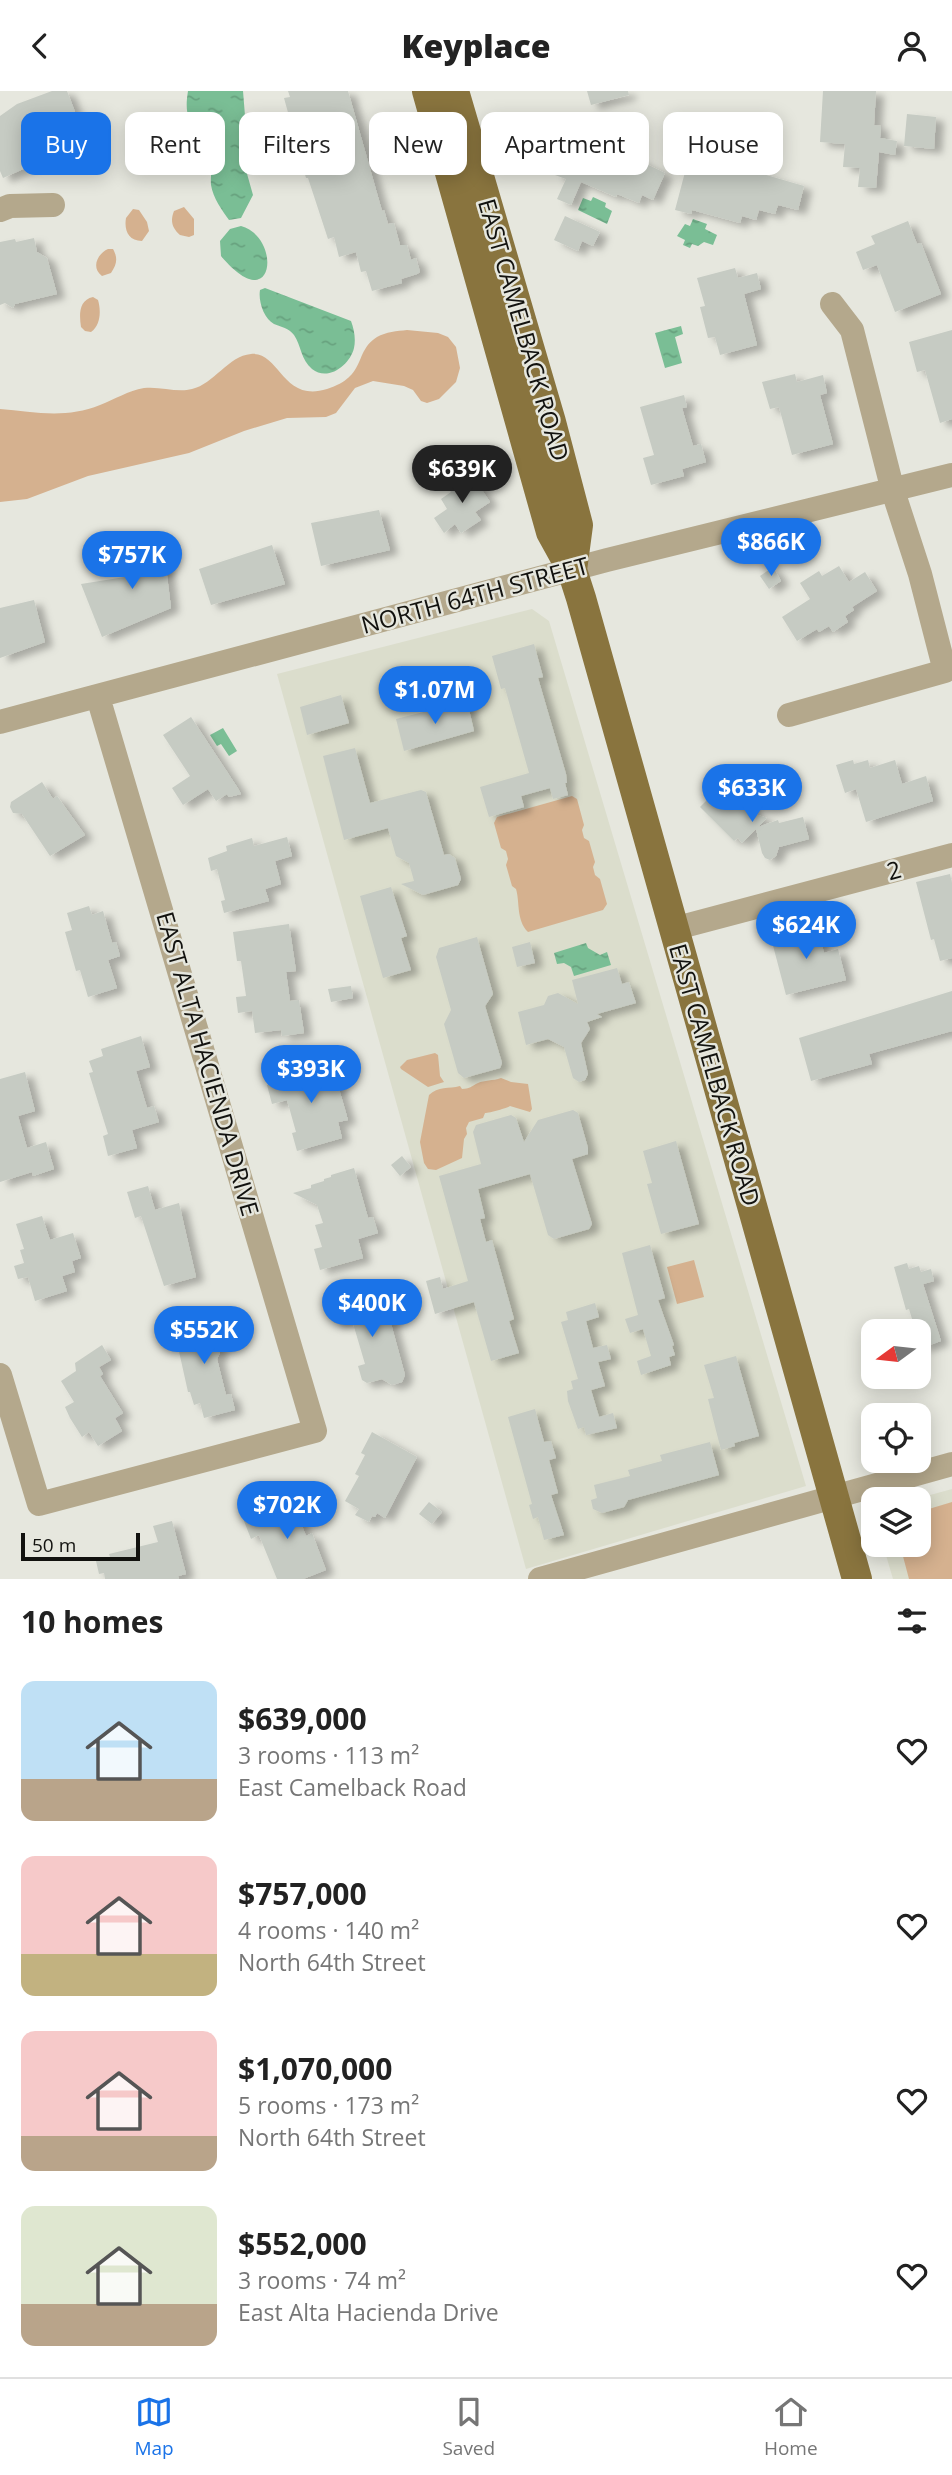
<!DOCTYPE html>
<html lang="en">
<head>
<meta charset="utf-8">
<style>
	:root { --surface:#fff; --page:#f6f6f6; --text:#222; --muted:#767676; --line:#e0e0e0; --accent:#1a73e8 }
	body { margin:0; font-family:"Open Sans",sans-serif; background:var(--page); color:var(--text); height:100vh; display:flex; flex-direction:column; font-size:26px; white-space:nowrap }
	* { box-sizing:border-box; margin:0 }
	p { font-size:23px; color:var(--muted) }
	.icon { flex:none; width:38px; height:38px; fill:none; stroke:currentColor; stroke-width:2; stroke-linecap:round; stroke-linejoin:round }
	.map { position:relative; height:1488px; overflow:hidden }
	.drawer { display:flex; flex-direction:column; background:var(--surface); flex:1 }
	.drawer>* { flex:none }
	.top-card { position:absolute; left:21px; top:21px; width:910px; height:63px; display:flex; gap:14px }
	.needle { width:46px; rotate:255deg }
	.controls { position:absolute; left:861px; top:1228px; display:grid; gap:14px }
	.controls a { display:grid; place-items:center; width:70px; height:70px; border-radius:14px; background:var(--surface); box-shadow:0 4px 18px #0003; font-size:35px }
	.scale { position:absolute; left:21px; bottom:18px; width:119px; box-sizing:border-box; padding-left:7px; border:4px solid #12120f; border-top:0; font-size:19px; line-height:24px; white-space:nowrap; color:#12120f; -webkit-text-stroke:5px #e6e7de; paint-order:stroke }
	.price { position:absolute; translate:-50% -60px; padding:0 16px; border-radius:24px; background:var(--accent); color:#fff; font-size:23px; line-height:46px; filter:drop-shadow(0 2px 4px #0008) }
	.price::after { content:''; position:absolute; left:50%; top:42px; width:21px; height:16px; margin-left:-10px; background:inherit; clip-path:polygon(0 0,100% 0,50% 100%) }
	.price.on { background:#222; color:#fff }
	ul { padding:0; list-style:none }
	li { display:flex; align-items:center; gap:21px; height:175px; padding:0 21px }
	li span { display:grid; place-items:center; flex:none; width:196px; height:140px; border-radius:14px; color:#555 }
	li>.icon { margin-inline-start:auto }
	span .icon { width:84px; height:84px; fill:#fffc; stroke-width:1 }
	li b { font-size:30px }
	h2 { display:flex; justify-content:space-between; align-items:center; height:84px; padding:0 21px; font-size:30px }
	.tag { padding:0 24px; border-radius:14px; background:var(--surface); box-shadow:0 4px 18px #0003; font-size:24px; line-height:63px }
	.tag.on { background:var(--accent); color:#fff }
	header { display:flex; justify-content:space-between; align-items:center; height:91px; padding:0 21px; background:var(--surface); font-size:32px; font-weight:800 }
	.tab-bar { display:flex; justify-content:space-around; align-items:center; height:98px; border-top:2px solid var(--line); background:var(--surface); font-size:19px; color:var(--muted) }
	.tab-bar a { display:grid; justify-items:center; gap:4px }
	.tab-bar .on { color:var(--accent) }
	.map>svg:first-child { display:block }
</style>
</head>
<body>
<header><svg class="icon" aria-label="back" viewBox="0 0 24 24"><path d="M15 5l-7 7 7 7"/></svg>Keyplace<svg class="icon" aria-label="person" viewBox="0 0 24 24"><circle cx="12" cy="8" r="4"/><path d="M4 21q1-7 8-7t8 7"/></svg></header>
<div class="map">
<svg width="952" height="1488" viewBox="0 0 952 1488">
	<defs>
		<pattern id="water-ripples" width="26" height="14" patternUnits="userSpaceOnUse" patternTransform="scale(1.75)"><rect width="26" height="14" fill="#7abe95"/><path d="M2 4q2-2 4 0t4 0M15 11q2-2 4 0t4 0" fill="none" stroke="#68a27f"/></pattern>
		<filter id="shadow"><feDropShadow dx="8" dy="4.5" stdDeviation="3.5" flood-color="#0004"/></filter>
	</defs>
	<rect width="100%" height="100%" fill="#e6e7de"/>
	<path fill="#dbddcc" d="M 532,518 L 549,530 L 806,1395 L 526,1478 L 277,583 Z
		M 952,1398 L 952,1488 L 893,1488 L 883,1454 L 919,1454 L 919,1409 L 912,1409 Z"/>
	<path fill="#d5b18f" d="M 174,52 C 187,53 191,65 189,77 L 184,81 L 171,78 L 166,60 Z
		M 184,116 L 194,128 L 194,144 L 189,146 L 180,144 C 172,137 170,130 174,120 Z
		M 133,118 L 139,119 L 147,131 L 149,140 L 142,150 C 128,150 124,139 126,127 Z
		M 108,158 L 113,158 C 118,167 117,173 111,182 L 102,185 C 91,177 97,163 108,158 Z
		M 93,206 L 98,209 C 101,219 101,234 91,241 L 85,240 L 81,236 C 79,223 79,209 93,206 Z
		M 407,239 L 438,242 L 448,246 L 456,256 L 460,277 L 456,291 L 439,308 L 427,312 L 421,310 L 413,299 L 404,295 L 373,290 L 355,297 L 336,322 L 326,326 L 287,327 L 244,340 L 189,362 L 88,385 L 27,408 L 0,411 L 0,318 C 34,321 66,328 100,314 C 115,308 128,300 144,297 C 160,295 177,302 192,298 C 214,293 228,265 251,263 C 280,260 282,312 327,298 C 368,285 353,261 377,246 C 386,241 397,240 407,239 Z
		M 572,705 L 577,708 L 584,734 L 582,739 L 584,747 L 589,750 L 595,771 L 593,776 L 595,784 L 600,788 L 607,813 L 603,819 L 528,841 C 516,829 520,811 516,798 L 512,795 L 506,774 L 508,768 L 506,760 L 501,757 L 494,732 L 497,726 Z
		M 435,962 L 438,964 L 440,985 L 444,991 L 428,996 L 401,978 L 400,976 L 407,969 Z
		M 501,987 L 511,991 L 528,993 L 532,1018 L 530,1021 L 510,1015 C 507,1017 490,1022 485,1022 L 483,1027 L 469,1031 L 466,1037 L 467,1043 L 464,1048 L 462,1067 L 436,1079 L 428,1078 L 424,1072 L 420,1051 L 429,1004 C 438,995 449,998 460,995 L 462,998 C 469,998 472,995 478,992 C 484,989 493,990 501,987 Z
		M 694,1169 L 704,1206 L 677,1213 L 667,1176 Z
		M 952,1411 L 952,1488 L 909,1488 L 900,1454 L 919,1454 L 919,1421 Z"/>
	<path fill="url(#water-ripples)" d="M 188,0 L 243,0 L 246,37 L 242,65 L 253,104 L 241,127 L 229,129 C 222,119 213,107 211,94 C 210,83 214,73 209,61 C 198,33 182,36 188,0 Z
		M 593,106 L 606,112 L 605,116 L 612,120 L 607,133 L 578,119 L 583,107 L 591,110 Z
		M 693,128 L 707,133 L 705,138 L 717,144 L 713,154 L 704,151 L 698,155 L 692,153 L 690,157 L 683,154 L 685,149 L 677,145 L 685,133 L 690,135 Z
		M 241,135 C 282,146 275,229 221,165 L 220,150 L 230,138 Z
		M 265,197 L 351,230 C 354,238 356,248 354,257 C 350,274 328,291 312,278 C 301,269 301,254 294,244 C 289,237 281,236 274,233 C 264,228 258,210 260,199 Z
		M 681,235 L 683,243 L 675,246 L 682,272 L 665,277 L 655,242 Z
		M 223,637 L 237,660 L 229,665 L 221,653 L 217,655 L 210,644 Z
		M 586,852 L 588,857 L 600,864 L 607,861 L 611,874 L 574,885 L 571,876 L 564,872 L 557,873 L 554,862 Z"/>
	<path fill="#c6cbc3" filter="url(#shadow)" d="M 52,0 L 67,0 L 85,47 L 76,50 L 71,63 L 64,60 L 3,87 L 0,80 L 0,25 L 17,13 Z
		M 288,0 L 348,0 L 382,120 L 384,119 L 388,133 L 394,132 L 400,154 L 407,154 L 411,169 L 416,167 L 420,181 L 417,183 L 401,188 L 402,192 L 372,200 L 366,180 L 361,181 L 356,161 L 339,166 L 334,146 L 328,148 L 308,87 L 306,87 L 284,7 L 290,6 Z
		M 587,0 L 628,0 L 629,4 L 591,14 Z
		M 823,0 L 876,0 L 874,34 L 881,35 L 880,47 L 897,50 L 895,64 L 879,61 L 876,97 L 858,96 L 860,77 L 843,76 L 845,53 L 820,51 Z
		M 907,23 L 936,26 L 934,58 L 904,55 Z
		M 601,51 L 665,82 L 653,109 L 642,104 L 639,112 L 617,103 L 616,106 L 581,91 L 571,114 L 557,108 L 566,88 L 555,84 L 559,74 L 553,71 L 561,53 L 583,62 L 587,52 L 599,56 Z
		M 689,66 L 739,79 L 739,76 L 804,95 L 798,119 L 778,114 L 775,123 L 759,119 L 756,129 L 742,125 L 740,132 L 692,119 L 691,123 L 675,119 Z
		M 565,125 L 600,141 L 593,155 L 582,150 L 578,160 L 554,149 Z
		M 908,130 L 917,153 L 921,152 L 941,203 L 895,221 L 877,174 L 863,179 L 856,161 L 875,153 L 871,145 Z
		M 34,147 L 37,161 L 47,167 L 57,203 L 15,213 L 13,217 L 5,212 L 0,214 L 0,151 L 15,148 L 16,151 Z
		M 735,177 L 738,187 L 757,182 L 761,198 L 744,203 L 757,254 L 720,264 L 715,246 L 708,247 L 700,216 L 705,215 L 697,187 Z
		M 952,239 L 952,328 L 940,332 L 925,279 L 917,281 L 909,251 Z
		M 795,283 L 797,291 L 823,284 L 827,302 L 820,304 L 833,353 L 792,364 L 779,316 L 770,318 L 762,291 Z
		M 684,304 L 687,316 L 682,317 L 693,355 L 701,353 L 706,371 L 682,378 L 684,385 L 651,394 L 643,367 L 654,364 L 640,316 Z
		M 457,384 L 463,393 L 473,386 L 490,411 L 475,421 L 481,429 L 461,442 L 455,433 L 444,442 L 434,427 L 447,418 L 441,408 L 451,401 L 445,392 Z
		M 379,419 L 390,459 L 321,475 L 311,432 Z
		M 156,447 L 165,468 L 171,517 L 102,546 L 81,493 L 131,485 L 127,456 Z
		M 272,454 L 285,493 L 211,514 L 199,478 Z
		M 839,475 L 849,491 L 865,481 L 877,500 L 852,516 L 854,519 L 845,525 L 848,531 L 833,541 L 829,535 L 819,541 L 817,538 L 797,550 L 782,526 L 810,508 L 800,492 L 819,480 L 822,485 Z
		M 773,476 L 781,490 L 769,498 L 760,485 Z
		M 34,509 L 45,551 L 0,567 L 0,517 Z
		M 534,553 L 543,586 L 538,587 L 566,683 L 567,692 L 565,692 L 568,704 L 553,708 L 550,697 L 521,705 L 524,716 L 489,726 L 480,696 L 529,682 L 505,597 L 501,598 L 492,565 Z
		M 341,604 L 349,632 L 307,644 L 300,616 Z
		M 467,610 L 474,640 L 404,660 L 396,628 Z
		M 191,626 L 237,696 L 241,703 L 229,706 L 227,703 L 216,710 L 208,698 L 183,714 L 172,697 L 190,685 L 163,644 Z
		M 355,657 L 370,712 L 421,699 L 426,701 L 444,764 L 449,763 L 455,767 L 461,788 L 458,794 L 423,804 L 401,793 L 414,790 L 409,772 L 396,765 L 388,737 L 344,749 L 323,665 Z
		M 853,669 L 854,673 L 868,669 L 870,677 L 895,669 L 902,693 L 926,685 L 933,710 L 866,731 L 856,698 L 845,702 L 836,674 Z
		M 42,691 L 53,708 L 57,705 L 85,744 L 50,765 L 22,723 L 13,722 L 10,716 L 11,711 Z
		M 720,696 L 726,701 L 728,699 L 758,724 L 767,727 L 758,736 L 778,729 L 779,732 L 803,726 L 809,748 L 779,756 L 776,765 L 770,769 L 765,767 L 762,762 L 756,738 L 742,752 L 738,747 L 734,750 L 700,716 Z
		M 287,746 L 292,765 L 275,770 L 281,793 L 265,798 L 269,810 L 224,822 L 221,810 L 225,809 L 217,778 L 211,780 L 208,767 L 227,760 L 226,755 L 252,747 L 254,755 Z
		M 950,783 L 952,793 L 952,867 L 940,870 L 934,848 L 931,849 L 916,791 Z
		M 391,796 L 407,845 L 401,847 L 411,879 L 383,887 L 360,805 Z
		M 89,815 L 92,824 L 103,820 L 112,852 L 116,851 L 120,865 L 108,869 L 117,897 L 88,906 L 80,879 L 76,880 L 65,841 L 72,839 L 67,822 Z
		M 289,833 L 296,880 L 286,881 L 290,910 L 299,909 L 304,942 L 282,945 L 281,939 L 255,942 L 252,920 L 238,922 L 236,906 L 246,905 L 241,870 L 237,870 L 233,841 Z
		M 817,835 L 824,862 L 838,858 L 846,889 L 786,904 L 771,847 Z
		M 477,846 L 493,903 L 485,915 L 502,972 L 500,977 L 464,987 L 458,982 L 444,933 L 451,919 L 436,866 L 439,857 Z
		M 530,851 L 535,872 L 517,876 L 512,856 Z
		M 617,877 L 622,893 L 629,891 L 636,912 L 597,923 L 602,926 L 587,931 L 590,938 L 581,952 L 588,983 L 585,989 L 579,991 L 573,987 L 564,956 L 548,948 L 526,954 L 518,921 L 544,914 L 548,905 L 558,902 L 578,913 L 572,889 Z
		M 351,895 L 353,907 L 331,911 L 328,898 Z
		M 952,900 L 952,940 L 869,963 L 872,973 L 811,990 L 799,947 Z
		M 141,945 L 150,976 L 136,980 L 147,1017 L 154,1015 L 159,1031 L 132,1039 L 137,1057 L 108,1065 L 103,1045 L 108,1043 L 89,982 L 93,981 L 89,970 L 103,965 L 101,958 Z
		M 322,970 L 328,993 L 337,991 L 348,1029 L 338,1031 L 342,1047 L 297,1060 L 292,1042 L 296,1041 L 287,1009 L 272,1013 L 267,994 L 281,990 L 279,982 Z
		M 25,981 L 35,1020 L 18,1025 L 27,1057 L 46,1051 L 54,1078 L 33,1085 L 32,1081 L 0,1091 L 0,988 Z
		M 573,1019 L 578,1022 L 588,1057 L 588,1063 L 572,1068 L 592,1133 L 589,1138 L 554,1148 L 548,1144 L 530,1083 L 478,1098 L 485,1127 L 480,1128 L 486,1151 L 492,1149 L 514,1228 L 509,1230 L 519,1262 L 491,1270 L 474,1211 L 435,1223 L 426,1190 L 440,1186 L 443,1198 L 468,1190 L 439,1085 L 481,1073 L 473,1041 L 476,1034 L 511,1024 L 516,1027 L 524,1051 L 538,1029 Z
		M 676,1050 L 699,1133 L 661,1143 L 647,1093 L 652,1092 L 643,1060 Z
		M 402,1065 L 411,1076 L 400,1085 L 391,1074 Z
		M 354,1077 L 368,1127 L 373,1126 L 378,1142 L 358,1148 L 363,1167 L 320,1179 L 314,1158 L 322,1156 L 315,1134 L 323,1132 L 317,1114 L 293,1102 L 311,1097 L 311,1094 L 324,1090 L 324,1088 L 331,1086 L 331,1084 Z
		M 148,1095 L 155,1119 L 179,1112 L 196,1186 L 164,1195 L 141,1125 L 135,1127 L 127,1101 Z
		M 42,1125 L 50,1149 L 73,1142 L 81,1167 L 72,1170 L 75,1181 L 62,1185 L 67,1200 L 35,1210 L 28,1186 L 18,1188 L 14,1175 L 24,1172 L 20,1159 L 24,1158 L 16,1133 Z
		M 650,1154 L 665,1207 L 658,1209 L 674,1254 L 672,1255 L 675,1264 L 669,1266 L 671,1274 L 641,1284 L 637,1270 L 651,1265 L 643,1238 L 630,1242 L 625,1228 L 638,1224 L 622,1162 Z
		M 907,1172 L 909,1178 L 919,1175 L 921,1181 L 931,1178 L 934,1190 L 923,1193 L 941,1250 L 921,1257 L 919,1241 L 916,1241 L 909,1218 L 906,1219 L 894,1176 Z
		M 356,1200 L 369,1209 L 373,1222 L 391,1216 L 394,1228 L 390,1229 L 405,1284 L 402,1291 L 392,1294 L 382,1288 L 367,1292 L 362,1289 L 358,1275 L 365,1273 L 352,1229 L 334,1232 L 330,1217 L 343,1213 L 341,1205 Z
		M 595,1212 L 599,1226 L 586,1230 L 593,1257 L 607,1254 L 611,1268 L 598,1271 L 605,1295 L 591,1299 L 599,1326 L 613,1322 L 617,1337 L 586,1344 L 584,1336 L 578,1338 L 568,1310 L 567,1300 L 573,1298 L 571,1290 L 578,1288 L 561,1231 L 568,1229 L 566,1221 Z
		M 217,1226 L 224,1253 L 218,1254 L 220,1262 L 217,1268 L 226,1304 L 231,1303 L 235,1319 L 204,1327 L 200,1312 L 194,1314 L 190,1301 L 188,1301 L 174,1238 Z
		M 102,1254 L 111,1269 L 99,1276 L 103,1283 L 100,1285 L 123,1322 L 115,1327 L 122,1340 L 98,1355 L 89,1341 L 82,1346 L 70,1327 L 65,1316 L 74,1311 L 61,1290 L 76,1280 L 75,1272 Z
		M 736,1265 L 759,1345 L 734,1352 L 735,1355 L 721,1359 L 708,1308 L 714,1307 L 704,1274 Z
		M 535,1318 L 544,1351 L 551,1350 L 556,1367 L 549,1369 L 558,1402 L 551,1404 L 564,1444 L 544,1449 L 538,1426 L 533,1428 L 529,1414 L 532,1413 L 508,1326 Z
		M 372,1341 L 417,1366 L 385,1427 L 377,1422 L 375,1426 L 372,1425 L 369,1431 L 355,1424 L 359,1418 L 345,1410 L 359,1385 L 355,1383 L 365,1364 L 361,1362 Z
		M 710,1351 L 719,1384 L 628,1409 L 624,1416 L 602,1422 L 593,1418 L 591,1409 L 597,1407 L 594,1394 L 630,1385 L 628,1379 L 662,1370 L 660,1364 Z
		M 298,1400 L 305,1416 L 296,1420 L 306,1445 L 312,1442 L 326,1479 L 303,1488 L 277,1488 L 259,1444 L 251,1448 L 244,1430 L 285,1412 L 282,1407 Z
		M 429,1411 L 442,1421 L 432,1433 L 419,1423 Z
		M 172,1430 L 186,1483 L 178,1485 L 179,1488 L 105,1488 L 104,1482 L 99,1483 L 96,1470 L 110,1466 L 109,1463 L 158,1451 L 153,1435 Z"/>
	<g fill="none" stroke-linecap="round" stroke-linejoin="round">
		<path stroke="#b4a88c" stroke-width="24" d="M 0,119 L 10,115 L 53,114
			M 789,624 L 945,580 L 920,483 L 893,400 L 852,239 L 832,213
			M 0,631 L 607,469 L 952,384
			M 673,838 L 952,764
			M 0,1284 L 39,1413 L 315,1340 L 98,606
			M 540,1488 L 952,1373"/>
		<path stroke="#89743e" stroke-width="30" d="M 427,0 L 551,441 L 572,479 L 581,507 L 857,1488
			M 454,0 L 551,331 L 578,434 L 572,479"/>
	</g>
	<g text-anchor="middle" stroke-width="5" stroke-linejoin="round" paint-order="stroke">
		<g font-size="24" fill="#12120f" stroke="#e6e7de">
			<text transform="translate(523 239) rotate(74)" y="8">EAST CAMELBACK ROAD</text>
			<text transform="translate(475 505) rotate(-15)" y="8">NORTH 64TH STREET</text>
			<text transform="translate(894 780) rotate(-15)" y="8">2</text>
			<text transform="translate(207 973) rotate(74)" y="8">EAST ALTA HACIENDA DRIVE</text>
			<text transform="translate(714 984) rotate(74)" y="8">EAST CAMELBACK ROAD</text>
		</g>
	</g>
</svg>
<div class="controls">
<a><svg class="needle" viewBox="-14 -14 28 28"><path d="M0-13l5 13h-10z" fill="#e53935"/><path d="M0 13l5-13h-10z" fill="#767676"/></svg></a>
<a><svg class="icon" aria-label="locate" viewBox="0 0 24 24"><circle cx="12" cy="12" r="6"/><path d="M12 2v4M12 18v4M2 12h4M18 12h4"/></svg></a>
<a><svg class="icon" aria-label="layers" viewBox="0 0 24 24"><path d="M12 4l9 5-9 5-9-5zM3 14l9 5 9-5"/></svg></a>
</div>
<div class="scale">50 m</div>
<b class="price on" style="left:462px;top:414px">$639K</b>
<b class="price" style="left:771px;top:487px">$866K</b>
<b class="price" style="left:132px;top:500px">$757K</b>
<b class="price" style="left:435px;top:635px">$1.07M</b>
<b class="price" style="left:752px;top:733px">$633K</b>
<b class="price" style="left:806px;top:870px">$624K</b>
<b class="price" style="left:311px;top:1014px">$393K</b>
<b class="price" style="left:372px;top:1248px">$400K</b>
<b class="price" style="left:204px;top:1275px">$552K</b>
<b class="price" style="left:287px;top:1450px">$702K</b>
<div class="top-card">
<a class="tag on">Buy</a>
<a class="tag">Rent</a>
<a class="tag">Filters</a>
<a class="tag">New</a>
<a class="tag">Apartment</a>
<a class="tag">House</a>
</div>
</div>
<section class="drawer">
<h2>10 homes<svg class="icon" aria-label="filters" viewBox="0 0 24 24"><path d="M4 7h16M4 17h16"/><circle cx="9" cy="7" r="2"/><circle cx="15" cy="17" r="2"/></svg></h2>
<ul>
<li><span style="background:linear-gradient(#bfe0f5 70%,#b9a48a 0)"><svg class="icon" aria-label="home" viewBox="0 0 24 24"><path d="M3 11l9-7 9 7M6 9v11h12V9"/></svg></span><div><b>$639,000</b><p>3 rooms · 113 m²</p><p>East Camelback Road</p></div><svg class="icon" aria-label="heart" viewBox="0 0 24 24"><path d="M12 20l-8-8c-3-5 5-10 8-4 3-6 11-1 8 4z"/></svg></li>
<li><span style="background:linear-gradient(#f6c9c9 70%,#c2b280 0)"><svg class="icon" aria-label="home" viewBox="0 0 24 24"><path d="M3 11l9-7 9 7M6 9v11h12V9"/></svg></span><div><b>$757,000</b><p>4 rooms · 140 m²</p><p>North 64th Street</p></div><svg class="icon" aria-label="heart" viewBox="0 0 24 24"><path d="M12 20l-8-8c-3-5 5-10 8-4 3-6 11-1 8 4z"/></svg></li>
<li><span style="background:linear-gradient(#f6c9c9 75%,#b9a48a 0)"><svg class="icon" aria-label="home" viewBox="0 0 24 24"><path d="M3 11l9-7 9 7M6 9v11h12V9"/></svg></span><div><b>$1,070,000</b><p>5 rooms · 173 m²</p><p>North 64th Street</p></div><svg class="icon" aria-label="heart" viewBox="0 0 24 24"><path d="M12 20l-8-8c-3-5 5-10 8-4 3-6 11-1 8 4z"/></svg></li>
<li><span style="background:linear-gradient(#dfe7d0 70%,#b9a48a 0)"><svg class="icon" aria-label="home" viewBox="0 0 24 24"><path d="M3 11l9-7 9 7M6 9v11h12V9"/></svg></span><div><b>$552,000</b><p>3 rooms · 74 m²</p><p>East Alta Hacienda Drive</p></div><svg class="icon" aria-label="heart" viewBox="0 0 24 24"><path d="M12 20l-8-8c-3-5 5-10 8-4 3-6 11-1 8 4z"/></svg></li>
</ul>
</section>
<nav class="tab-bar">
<a class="on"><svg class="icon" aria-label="map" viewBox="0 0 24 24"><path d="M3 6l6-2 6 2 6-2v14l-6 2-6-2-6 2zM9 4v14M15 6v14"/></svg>Map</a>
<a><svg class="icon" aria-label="saved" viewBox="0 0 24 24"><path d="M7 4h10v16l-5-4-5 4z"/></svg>Saved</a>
<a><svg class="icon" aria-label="home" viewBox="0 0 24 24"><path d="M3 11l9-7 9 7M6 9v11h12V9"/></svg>Home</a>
</nav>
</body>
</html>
